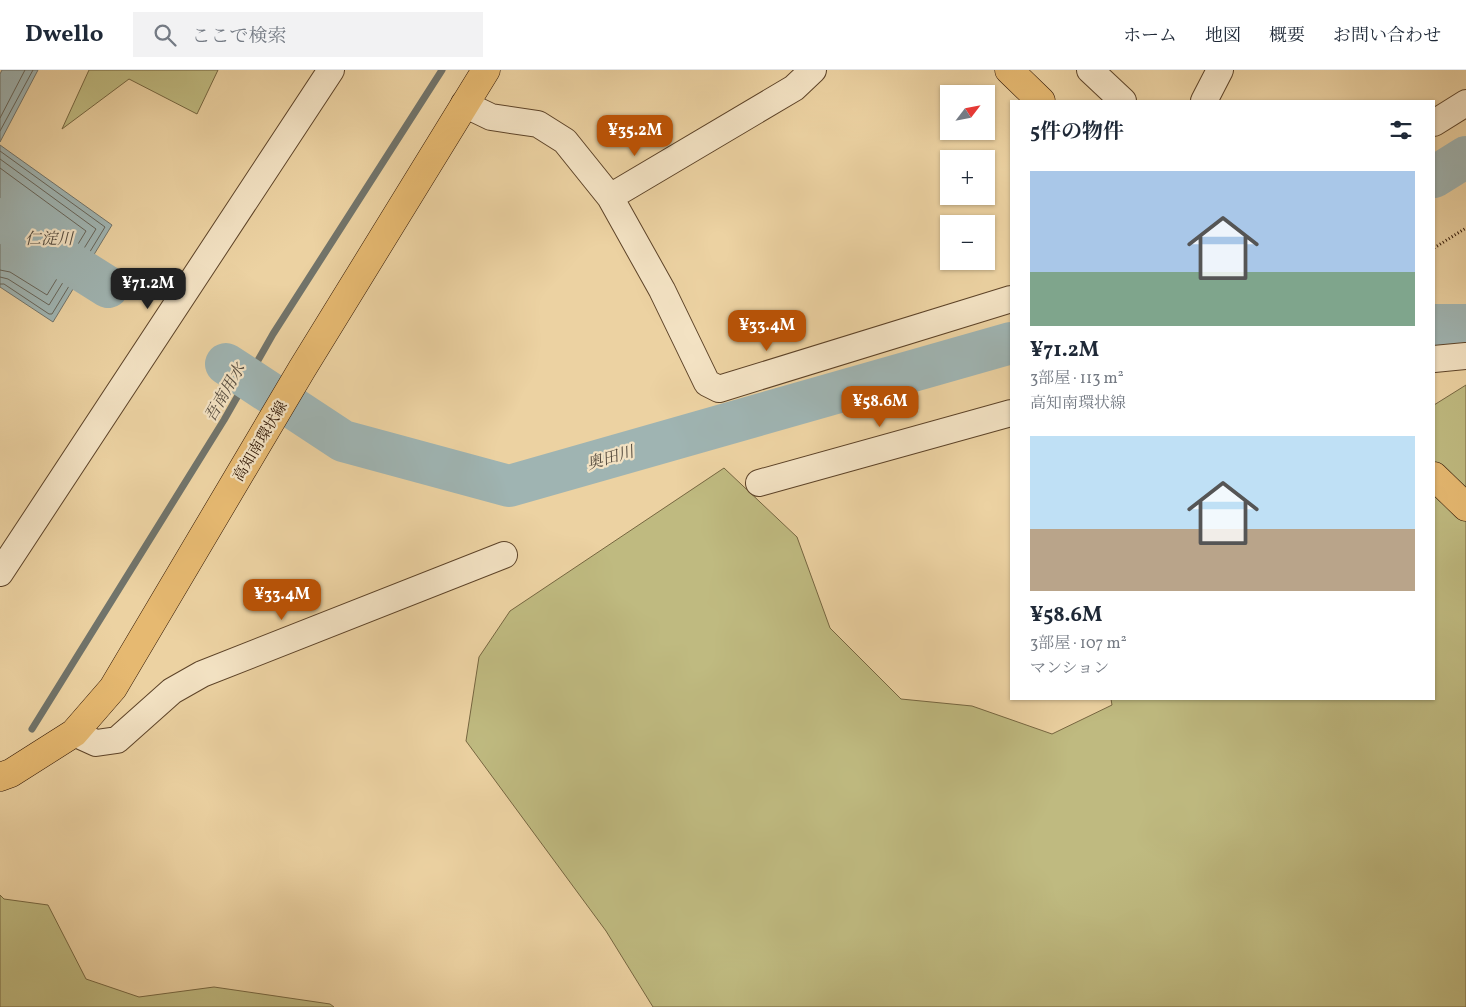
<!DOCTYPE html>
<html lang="ja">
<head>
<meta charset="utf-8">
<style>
	:root { --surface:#fff; --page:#f2f2f3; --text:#1f2937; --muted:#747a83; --line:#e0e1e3; --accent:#b45309 }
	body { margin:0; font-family:Vollkorn,"Noto Serif JP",serif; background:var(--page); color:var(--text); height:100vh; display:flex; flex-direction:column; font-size:19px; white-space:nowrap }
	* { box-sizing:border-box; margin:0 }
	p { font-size:16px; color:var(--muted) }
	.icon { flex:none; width:28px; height:28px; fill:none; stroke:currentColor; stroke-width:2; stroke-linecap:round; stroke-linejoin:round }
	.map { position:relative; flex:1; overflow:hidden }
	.sheet { position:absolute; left:1010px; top:30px; width:425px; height:600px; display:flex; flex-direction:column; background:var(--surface); border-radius:0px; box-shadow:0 1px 4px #0004 }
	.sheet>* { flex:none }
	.needle { width:32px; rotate:58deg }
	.fabs { position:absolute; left:940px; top:15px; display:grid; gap:10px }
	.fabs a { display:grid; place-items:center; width:55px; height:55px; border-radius:0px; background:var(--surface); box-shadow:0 1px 4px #0004; font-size:25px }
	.price { position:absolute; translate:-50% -42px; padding:0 11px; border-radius:10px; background:var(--accent); color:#fff; font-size:16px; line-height:32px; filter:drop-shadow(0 1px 2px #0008) }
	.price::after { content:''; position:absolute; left:50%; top:30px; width:15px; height:11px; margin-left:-8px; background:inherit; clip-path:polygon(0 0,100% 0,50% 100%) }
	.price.selected { background:#222; color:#fff }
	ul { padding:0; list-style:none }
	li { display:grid; align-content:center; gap:10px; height:265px; padding:0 20px }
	li span { display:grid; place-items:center; height:155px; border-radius:0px; color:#555 }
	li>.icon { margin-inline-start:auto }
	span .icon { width:90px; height:90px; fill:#fffc; stroke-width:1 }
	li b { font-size:21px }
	h2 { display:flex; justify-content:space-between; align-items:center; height:60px; padding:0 20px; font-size:21px }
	header { display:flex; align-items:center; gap:30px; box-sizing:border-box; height:70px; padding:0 25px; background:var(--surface); border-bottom:1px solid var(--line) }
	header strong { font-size:24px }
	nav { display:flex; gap:28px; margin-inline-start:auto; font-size:18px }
	.search { width:350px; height:45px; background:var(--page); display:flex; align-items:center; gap:12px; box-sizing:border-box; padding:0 18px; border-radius:0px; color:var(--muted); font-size:19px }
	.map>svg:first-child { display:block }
</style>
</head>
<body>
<header>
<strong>Dwello</strong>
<div class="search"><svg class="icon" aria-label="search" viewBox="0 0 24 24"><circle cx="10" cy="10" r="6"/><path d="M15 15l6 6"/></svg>ここで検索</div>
<nav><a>ホーム</a><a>地図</a><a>概要</a><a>お問い合わせ</a></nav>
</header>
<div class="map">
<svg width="1466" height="937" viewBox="0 0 1466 937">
	<rect width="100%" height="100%" fill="#ecd2a2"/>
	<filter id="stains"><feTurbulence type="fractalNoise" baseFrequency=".004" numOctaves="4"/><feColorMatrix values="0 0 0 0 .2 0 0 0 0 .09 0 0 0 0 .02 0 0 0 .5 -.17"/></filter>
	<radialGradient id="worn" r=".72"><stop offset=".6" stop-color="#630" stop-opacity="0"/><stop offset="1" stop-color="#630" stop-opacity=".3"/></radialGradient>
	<path fill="#bfba80" stroke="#766640" d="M 89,0 L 218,0 L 197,44 L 129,9 L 62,59 Z
		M 1466,315 L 1466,937 L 653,937 L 606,861 L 466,671 L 479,587 L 510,541 L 724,398 L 797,467 L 830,558 L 901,629 L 972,636 L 1052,664 L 1112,635 L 1111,629 L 1434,629 L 1434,335 Z
		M 0,825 L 4,829 L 48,835 L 86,909 L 139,927 L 214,917 L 330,934 L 334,937 L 0,937 Z"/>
	<path fill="#9fb4b2" stroke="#71746b" d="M 2,0 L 38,0 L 0,72 L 0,4 Z
		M 0,75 L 112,155 L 53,252 L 0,217 Z"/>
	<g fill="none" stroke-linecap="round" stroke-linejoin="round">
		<path stroke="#666459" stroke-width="1" d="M 0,48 L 25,0
			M 0,61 L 33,0
			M 0,81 L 105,157 L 52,244 L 49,244 L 4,214 L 0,214
			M 0,89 L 96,159 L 49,235 L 8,209 L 0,207
			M 0,98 L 86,161 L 47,225 L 10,202 L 0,200"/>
		<path stroke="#71746b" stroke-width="7" d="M 32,659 L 224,350 L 273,264 L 442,0"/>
		<path stroke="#9fb4b2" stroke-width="42" d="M 1434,107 L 1466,87
			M 0,149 L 108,217
			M 1434,255 L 1466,255
			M 226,294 L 343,371 L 509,416 L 1011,273"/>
		<g stroke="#5d4328" stroke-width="28">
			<path id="minor" d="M 1090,0 L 1123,31
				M 1204,31 L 1220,0
				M 464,34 L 491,47 L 538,54 L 565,71 L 610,127 L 794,18 L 813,0
				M 1434,53 L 1466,33
				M 610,127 L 662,220 L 707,313 L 719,319 L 1011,229
				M 1434,289 L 1466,286
				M 759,413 L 1011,343
				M 0,503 L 331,0
				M 74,663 L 96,673 L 117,670 L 172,621 L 202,604 L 504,485"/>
		</g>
		<g stroke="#2d1300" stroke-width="29">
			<path id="major" d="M 0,707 L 11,703 L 74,663 L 113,618 L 302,299 L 486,0"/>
		</g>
		<g stroke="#2d1300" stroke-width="29">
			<path id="highway" d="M 1009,0 L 1041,31
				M 1434,406 L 1466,437"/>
		</g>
		<path stroke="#2d1300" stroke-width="3" stroke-dasharray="1 2.5" stroke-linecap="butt" d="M 1434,178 L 1466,158"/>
		<use href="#minor" stroke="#f3e2c3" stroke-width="26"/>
		<use href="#major" stroke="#e6b971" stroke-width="28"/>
		<use href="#highway" stroke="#e6b971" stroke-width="28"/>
	</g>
	<g text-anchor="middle" stroke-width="4.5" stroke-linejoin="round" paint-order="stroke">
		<g font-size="15" fill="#2d1300" stroke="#f3e2c3">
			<text transform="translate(260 371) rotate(-59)" y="5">高知南環状線</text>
		</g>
		<g font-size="16" font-style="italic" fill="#554b3e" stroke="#f3e2c3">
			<text x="49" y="174">仁淀川</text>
			<text transform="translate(224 322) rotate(-60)" y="6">吾南用水</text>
			<text transform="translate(610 387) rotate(-16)" y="6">奥田川</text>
		</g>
	</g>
	<rect width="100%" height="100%" filter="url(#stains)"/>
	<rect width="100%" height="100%" fill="url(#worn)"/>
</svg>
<div class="fabs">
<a><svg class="needle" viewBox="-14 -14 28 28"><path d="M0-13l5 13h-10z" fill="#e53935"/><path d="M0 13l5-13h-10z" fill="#747a83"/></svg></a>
<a>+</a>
<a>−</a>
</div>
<b class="price" style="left:635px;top:87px">¥35.2M</b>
<b class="price selected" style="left:148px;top:240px">¥71.2M</b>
<b class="price" style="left:767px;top:282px">¥33.4M</b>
<b class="price" style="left:880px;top:358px">¥58.6M</b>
<b class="price" style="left:282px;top:551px">¥33.4M</b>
<section class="sheet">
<h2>5件の物件<svg class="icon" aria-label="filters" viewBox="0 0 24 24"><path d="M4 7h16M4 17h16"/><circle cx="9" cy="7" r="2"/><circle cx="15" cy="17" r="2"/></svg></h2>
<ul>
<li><span style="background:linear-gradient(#a9c7e8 65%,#7fa58c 0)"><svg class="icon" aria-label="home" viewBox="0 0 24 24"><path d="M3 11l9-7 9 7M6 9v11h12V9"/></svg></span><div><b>¥71.2M</b><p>3部屋 · 113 m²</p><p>高知南環状線</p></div></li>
<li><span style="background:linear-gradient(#bfe0f5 60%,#b9a48a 0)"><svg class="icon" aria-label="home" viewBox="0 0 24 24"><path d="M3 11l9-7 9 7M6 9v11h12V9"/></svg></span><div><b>¥58.6M</b><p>3部屋 · 107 m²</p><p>マンション</p></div></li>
</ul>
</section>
</div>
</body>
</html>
